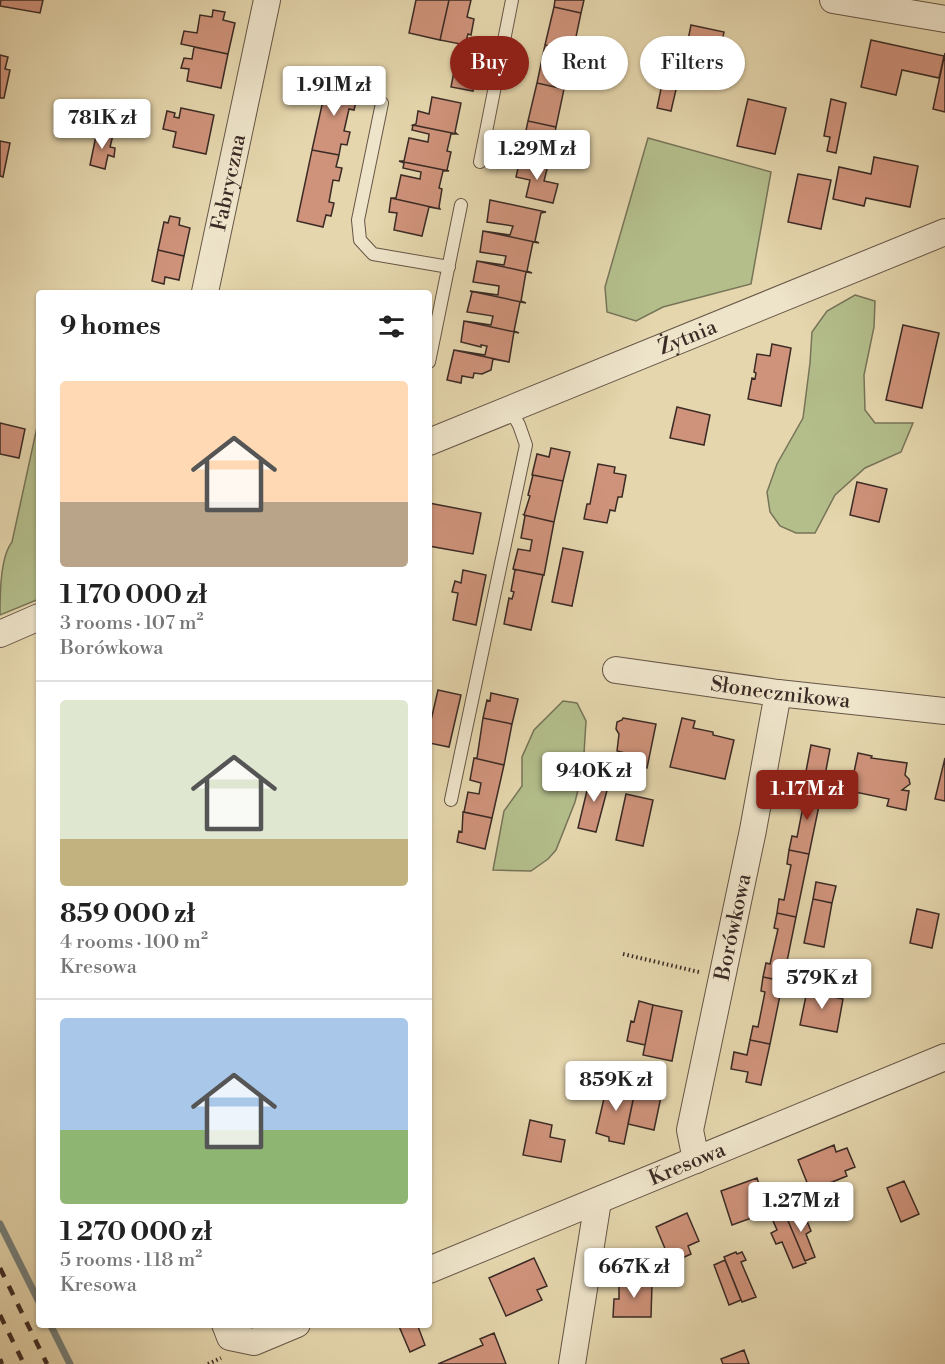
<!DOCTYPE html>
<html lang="en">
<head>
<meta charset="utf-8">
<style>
	:root { --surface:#fff; --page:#f6f6f6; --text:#222; --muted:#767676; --line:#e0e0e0; --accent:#8f2418 }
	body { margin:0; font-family:"Libre Bodoni",serif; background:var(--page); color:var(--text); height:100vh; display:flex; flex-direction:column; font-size:22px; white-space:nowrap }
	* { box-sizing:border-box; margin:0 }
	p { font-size:20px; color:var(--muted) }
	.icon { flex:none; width:33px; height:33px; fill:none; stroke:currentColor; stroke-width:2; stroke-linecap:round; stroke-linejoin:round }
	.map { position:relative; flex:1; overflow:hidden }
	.details { position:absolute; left:36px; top:290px; width:396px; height:1038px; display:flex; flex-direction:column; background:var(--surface); border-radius:6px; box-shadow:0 2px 4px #0004 }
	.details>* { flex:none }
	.banner { position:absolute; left:450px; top:36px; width:405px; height:54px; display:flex; gap:12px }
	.price { position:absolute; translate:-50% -51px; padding:0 14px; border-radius:6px; background:#fff; color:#222; font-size:20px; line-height:39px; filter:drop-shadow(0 2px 3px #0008) }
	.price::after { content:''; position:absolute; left:50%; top:36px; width:18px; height:14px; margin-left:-9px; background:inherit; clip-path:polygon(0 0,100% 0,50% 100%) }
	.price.on { background:var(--accent); color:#fff }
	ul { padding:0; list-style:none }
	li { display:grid; align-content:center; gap:12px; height:318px; padding:0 24px }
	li+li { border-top:2px solid var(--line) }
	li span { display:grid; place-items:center; height:186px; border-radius:6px; color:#555 }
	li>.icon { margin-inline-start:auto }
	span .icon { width:108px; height:108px; fill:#fffc; stroke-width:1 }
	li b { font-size:26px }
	h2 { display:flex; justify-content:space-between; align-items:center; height:72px; padding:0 24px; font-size:26px }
	.pill { padding:0 21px; border-radius:27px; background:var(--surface); box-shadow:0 2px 4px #0004; font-size:21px; line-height:54px }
	.pill.on { background:var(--accent); color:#fff }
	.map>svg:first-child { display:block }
</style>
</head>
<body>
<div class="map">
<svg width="945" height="1364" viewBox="0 0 945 1364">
	<rect width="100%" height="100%" fill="#e5d6ad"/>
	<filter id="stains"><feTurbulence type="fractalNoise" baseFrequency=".00333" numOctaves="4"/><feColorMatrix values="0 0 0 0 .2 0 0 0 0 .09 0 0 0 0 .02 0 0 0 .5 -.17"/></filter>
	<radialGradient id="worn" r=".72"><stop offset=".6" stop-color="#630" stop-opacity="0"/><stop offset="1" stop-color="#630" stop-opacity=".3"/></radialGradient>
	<path fill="#b3be8b" stroke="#777458" stroke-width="1.5" d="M 648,138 L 771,172 L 751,284 L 663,307 L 636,321 L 607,312 L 605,287 Z
		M 855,295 L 875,301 L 874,327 L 864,375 L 865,410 L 875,423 L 913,423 L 901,452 L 865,468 L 835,495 L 815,533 L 796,533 L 780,526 L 770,512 L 767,492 L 777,464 L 803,418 L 810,363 L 812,332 L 827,311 Z
		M 39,418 L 39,599 L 0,615 C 0,596 0,557 12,542 Z
		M 563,701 L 577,703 L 586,721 L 583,770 L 575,802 L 556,850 L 548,859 L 531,871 L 493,870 L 504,811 L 522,786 L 522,757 L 534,730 Z"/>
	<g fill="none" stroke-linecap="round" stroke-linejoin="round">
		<path stroke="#747f7b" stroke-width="7" d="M 0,1224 L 39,1302
			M 50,1324 L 70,1364"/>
	</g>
	<path fill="#cf937b" stroke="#3b2b25" stroke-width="1.5" d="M 1,0 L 43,0 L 40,13 L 0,6 Z
		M 416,0 L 449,0 L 440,40 L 409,33 Z
		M 449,0 L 471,0 L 467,17 L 474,19 L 471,35 L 468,34 L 465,45 L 440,40 Z
		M 555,0 L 584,0 L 581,13 L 554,7 Z
		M 554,7 L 581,13 L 573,51 L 545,45 Z
		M 213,10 L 225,12 L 223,20 L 235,23 L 228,54 L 181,44 L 184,31 L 197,33 L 200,15 L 212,17 Z
		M 691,25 L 724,32 L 719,57 L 686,50 Z
		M 871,40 L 944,56 L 939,78 L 902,70 L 896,95 L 861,87 Z
		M 545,45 L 573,51 L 564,89 L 537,83 Z
		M 194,47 L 228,54 L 221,88 L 187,81 L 189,69 L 181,68 L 184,58 L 192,59 Z
		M 945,53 L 945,112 L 933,109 Z
		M 0,55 L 8,57 L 5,69 L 10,70 L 4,98 L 0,98 Z
		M 666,65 L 681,68 L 671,111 L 657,108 Z
		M 455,66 L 476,70 L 473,91 L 451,87 Z
		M 328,78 L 354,83 L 352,96 L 357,97 L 354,110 L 349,109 L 344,131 L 350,132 L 347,145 L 341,144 L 339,155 L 312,150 Z
		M 537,83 L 564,89 L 556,127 L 528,121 Z
		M 432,97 L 461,103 L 455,132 L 457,134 L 413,125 L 416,124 L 418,111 L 429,114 Z
		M 748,99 L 786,108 L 775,154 L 737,146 Z
		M 831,99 L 846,103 L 836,153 L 827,151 L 830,137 L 824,136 Z
		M 181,108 L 214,115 L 206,154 L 173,147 L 176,132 L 163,129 L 167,111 L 175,113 L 174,117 L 179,118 Z
		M 528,121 L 556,127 L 548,165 L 520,159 Z
		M 413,125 L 457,134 L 451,134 L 447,151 L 451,152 L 447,170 L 449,171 L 399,161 L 404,161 L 409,138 L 428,142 L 429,134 L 412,130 Z
		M 97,131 L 113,135 L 110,147 L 115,148 L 114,157 L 108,155 L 105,169 L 90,165 Z
		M 0,141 L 10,143 L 3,177 L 0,176 Z
		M 312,150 L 339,155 L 336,167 L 342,168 L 339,181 L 333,180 L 329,202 L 334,203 L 331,216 L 326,215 L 323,227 L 297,221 Z
		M 874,157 L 918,166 L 910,207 L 866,198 L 864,206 L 833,199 L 839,167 L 871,174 Z
		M 520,159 L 548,165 L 544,181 L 558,184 L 553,203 L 526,197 L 530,180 L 516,177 Z
		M 399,161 L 449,171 L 443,171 L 439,188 L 442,189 L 439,207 L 440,209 L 391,198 L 396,198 L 401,175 L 420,179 L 421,172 L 403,168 L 404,163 Z
		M 798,174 L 831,180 L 821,229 L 788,222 Z
		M 391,198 L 440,209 L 429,207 L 422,236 L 394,230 L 397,213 L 389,212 Z
		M 490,200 L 546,212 L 541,213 L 535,241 L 539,243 L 483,231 L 510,235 L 513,226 L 487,222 Z
		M 170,216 L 180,218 L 179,225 L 190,228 L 184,256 L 158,250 L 164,222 L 168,223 Z
		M 483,231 L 539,243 L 533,242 L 527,271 L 532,273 L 477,261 L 504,265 L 506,256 L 480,252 Z
		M 158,250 L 184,256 L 179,280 L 165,277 L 164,284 L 152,281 Z
		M 477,261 L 532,273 L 526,272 L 521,301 L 526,303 L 470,291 L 498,295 L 499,286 L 473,282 Z
		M 470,291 L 526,303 L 520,302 L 514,331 L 519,333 L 464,321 L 491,325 L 493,316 L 467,312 L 472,292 Z
		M 464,321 L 519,333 L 514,332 L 509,362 L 454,350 L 485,355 L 487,346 L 481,345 L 481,347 L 461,342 Z
		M 903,325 L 939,333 L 922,408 L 886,400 Z
		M 772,344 L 791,348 L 781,406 L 748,399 L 752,378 L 755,379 L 756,373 L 754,372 L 757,354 L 770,356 Z
		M 454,350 L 509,362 L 493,359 L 491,370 L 482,374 L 474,373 L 473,378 L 462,376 L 461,383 L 447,380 Z
		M 677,407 L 710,415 L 704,445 L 670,438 Z
		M 0,423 L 25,429 L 19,458 L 0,454 Z
		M 551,448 L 570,452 L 563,481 L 532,475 L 537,454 L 549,457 Z
		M 598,464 L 615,467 L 614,473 L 626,475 L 622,497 L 618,497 L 615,511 L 610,510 L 607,523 L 584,519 L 587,504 L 590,504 Z
		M 533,475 L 563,481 L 554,522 L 524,515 L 530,496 L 528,495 Z
		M 857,482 L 887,489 L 879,522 L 850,515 Z
		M 429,503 L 481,513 L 473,554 L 429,546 Z
		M 524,515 L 554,522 L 544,575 L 513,569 L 518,549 L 530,551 L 532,540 L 521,538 L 525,516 Z
		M 563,548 L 583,552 L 572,606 L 552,602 Z
		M 513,569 L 543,575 L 531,630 L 504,624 L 509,598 L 512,599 L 514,592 L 511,591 L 515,570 Z
		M 463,570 L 486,575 L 476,625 L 453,620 L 458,593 L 452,592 L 455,581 L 461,583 Z
		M 438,690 L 461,695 L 449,747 L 429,743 L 429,729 Z
		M 491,693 L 518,699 L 512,724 L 483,718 L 487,700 L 490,701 Z
		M 483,718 L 512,724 L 504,765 L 474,758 L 477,758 Z
		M 623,718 L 656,724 L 647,768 L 631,765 L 633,755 L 617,751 L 619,734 L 616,729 L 617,722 L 622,720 Z
		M 682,718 L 695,721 L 693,728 L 713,732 L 713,735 L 734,740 L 725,779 L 670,767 Z
		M 811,745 L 830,749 L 822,791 L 803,787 Z
		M 858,753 L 872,756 L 871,758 L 907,763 L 905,775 L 909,779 L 910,784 L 902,790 L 909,791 L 906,810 L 887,806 L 889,799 L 850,791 Z
		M 474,758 L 504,765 L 492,818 L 464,812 L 468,792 L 479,794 L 481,783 L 470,780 Z
		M 945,758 L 945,801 L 935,799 Z
		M 591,774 L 610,779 L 596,832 L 578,828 Z
		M 803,787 L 822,791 L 809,854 L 789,850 L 792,836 L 797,837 L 804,802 L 800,801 Z
		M 626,794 L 653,800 L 643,846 L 616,840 Z
		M 463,812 L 492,818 L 485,849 L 457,842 L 459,831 L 462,832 Z
		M 789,850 L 809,854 L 796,917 L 777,913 L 779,899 L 784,900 L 791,865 L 787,864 Z
		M 816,882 L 836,886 L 832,903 L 813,899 Z
		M 813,899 L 832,903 L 824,947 L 804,943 Z
		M 917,909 L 939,914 L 932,948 L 910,943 Z
		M 777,913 L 796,917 L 783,981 L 763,977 L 766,963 L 770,964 L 778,929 L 774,928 Z
		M 763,977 L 783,981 L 770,1044 L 750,1040 L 753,1026 L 758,1027 L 765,992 L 761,991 Z
		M 821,987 L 834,989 L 833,997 L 843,999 L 837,1032 L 800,1025 L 807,991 L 820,994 Z
		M 639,1001 L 653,1005 L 645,1045 L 627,1041 L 631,1021 L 634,1022 Z
		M 653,1005 L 682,1011 L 672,1061 L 643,1055 Z
		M 750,1040 L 770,1044 L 761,1085 L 746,1082 L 748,1072 L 731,1069 L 734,1052 L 747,1055 Z
		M 608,1081 L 636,1086 L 624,1144 L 609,1141 L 609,1137 L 596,1133 Z
		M 636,1086 L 662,1092 L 654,1130 L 628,1124 Z
		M 530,1120 L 552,1125 L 550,1137 L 565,1140 L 561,1162 L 523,1155 Z
		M 834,1145 L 836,1152 L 847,1148 L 855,1167 L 845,1171 L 847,1176 L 820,1187 L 825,1201 L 816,1205 L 798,1160 Z
		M 757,1178 L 768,1212 L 732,1225 L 721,1191 Z
		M 904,1181 L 919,1214 L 901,1222 L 887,1188 Z
		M 783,1209 L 806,1263 L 793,1268 L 782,1242 L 776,1244 L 771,1233 L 777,1230 L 770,1214 Z
		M 802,1209 L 811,1231 L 806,1234 L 815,1257 L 805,1261 L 786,1216 Z
		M 687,1213 L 699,1241 L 688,1246 L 691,1254 L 671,1263 L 656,1227 Z
		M 736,1252 L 737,1254 L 742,1252 L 746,1260 L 741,1262 L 756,1297 L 742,1302 L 724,1257 Z
		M 534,1258 L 547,1286 L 537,1290 L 542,1300 L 506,1316 L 489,1278 Z
		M 725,1260 L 741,1300 L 729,1305 L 714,1265 Z
		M 635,1276 L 647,1276 L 647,1284 L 652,1284 L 651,1317 L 613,1317 L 614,1299 L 619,1299 L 619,1284 L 635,1284 Z
		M 398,1324 L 417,1324 L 425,1345 L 410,1352 Z
		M 494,1333 L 506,1364 L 438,1364 L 483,1345 L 480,1339 Z
		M 744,1350 L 749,1364 L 723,1364 L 721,1359 Z"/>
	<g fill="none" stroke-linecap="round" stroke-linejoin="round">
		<g stroke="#665647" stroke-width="14">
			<path id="lane" d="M 382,103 L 358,220 L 360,240 L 373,254 L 449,267
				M 480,162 L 512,0
				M 429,362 L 461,205
				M 451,800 L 526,445 L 519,425 L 510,409"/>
		</g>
		<g stroke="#665647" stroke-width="28">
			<g id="street">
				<path d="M 833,0 L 945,19"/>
				<path id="s1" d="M 205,292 L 267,0"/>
				<path id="s2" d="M 429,442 L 945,232"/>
				<path d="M 0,634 L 39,617"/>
				<path id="s3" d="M 616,670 L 778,693 L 945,711"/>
				<path id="s4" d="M 696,1160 L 690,1130 L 753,830 L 778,693"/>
				<path id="s5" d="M 429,1270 L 945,1057"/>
				<path d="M 225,1324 L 230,1337 L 254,1342 L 297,1324"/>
				<path d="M 572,1364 L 598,1201"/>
			</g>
		</g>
		<path stroke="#3b2b25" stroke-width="4" stroke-dasharray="1.5 3" stroke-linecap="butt" d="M 623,954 L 699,972
			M 208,1364 L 221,1358"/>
		<use href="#lane" stroke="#eee4ca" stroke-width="12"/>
		<use href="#street" stroke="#eee4ca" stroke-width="26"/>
		<path stroke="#3b2b25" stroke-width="4.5" stroke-dasharray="10 10" stroke-linecap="butt" d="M 0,1268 L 47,1364
			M 0,1315 L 24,1364
			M 0,1359 L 2,1364"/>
	</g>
	<g text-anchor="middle" stroke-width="6" stroke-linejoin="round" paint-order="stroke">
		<g font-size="21" fill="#3b2b25" stroke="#eee4ca">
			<text dy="7" stroke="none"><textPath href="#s1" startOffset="112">Fabryczna</textPath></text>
			<text dy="7" stroke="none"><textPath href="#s2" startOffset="279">Żytnia</textPath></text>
			<text dy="7" stroke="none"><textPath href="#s3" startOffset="166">Słonecznikowa</textPath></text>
			<text dy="7" stroke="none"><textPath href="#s4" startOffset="238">Borówkowa</textPath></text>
			<text dy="7" stroke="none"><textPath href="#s5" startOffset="279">Kresowa</textPath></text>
		</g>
	</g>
	<rect width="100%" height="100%" filter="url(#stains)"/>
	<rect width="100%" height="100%" fill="url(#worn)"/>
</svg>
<b class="price" style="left:334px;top:117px">1.91M zł</b>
<b class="price" style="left:102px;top:150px">781K zł</b>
<b class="price" style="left:537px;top:181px">1.29M zł</b>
<b class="price" style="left:594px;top:803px">940K zł</b>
<b class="price on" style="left:807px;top:821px">1.17M zł</b>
<b class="price" style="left:822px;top:1010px">579K zł</b>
<b class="price" style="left:616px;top:1112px">859K zł</b>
<b class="price" style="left:801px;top:1233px">1.27M zł</b>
<b class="price" style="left:634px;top:1299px">667K zł</b>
<div class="banner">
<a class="pill on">Buy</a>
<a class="pill">Rent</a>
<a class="pill">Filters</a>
</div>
<section class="details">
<h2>9 homes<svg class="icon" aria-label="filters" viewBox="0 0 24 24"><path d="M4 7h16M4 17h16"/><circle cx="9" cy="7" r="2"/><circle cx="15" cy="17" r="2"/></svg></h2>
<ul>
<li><span style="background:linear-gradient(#ffd9b3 65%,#b9a48a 0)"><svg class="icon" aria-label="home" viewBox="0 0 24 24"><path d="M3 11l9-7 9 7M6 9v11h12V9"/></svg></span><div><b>1 170 000 zł</b><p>3 rooms · 107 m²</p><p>Borówkowa</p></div></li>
<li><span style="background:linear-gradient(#dfe7d0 75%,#c2b280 0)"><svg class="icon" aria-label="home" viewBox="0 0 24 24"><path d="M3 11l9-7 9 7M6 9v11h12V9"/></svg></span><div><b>859 000 zł</b><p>4 rooms · 100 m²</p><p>Kresowa</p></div></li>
<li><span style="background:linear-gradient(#a9c7e8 60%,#8fb573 0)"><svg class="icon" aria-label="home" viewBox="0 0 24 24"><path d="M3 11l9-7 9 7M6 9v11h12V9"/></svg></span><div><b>1 270 000 zł</b><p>5 rooms · 118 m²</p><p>Kresowa</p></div></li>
</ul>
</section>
</div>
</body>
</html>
